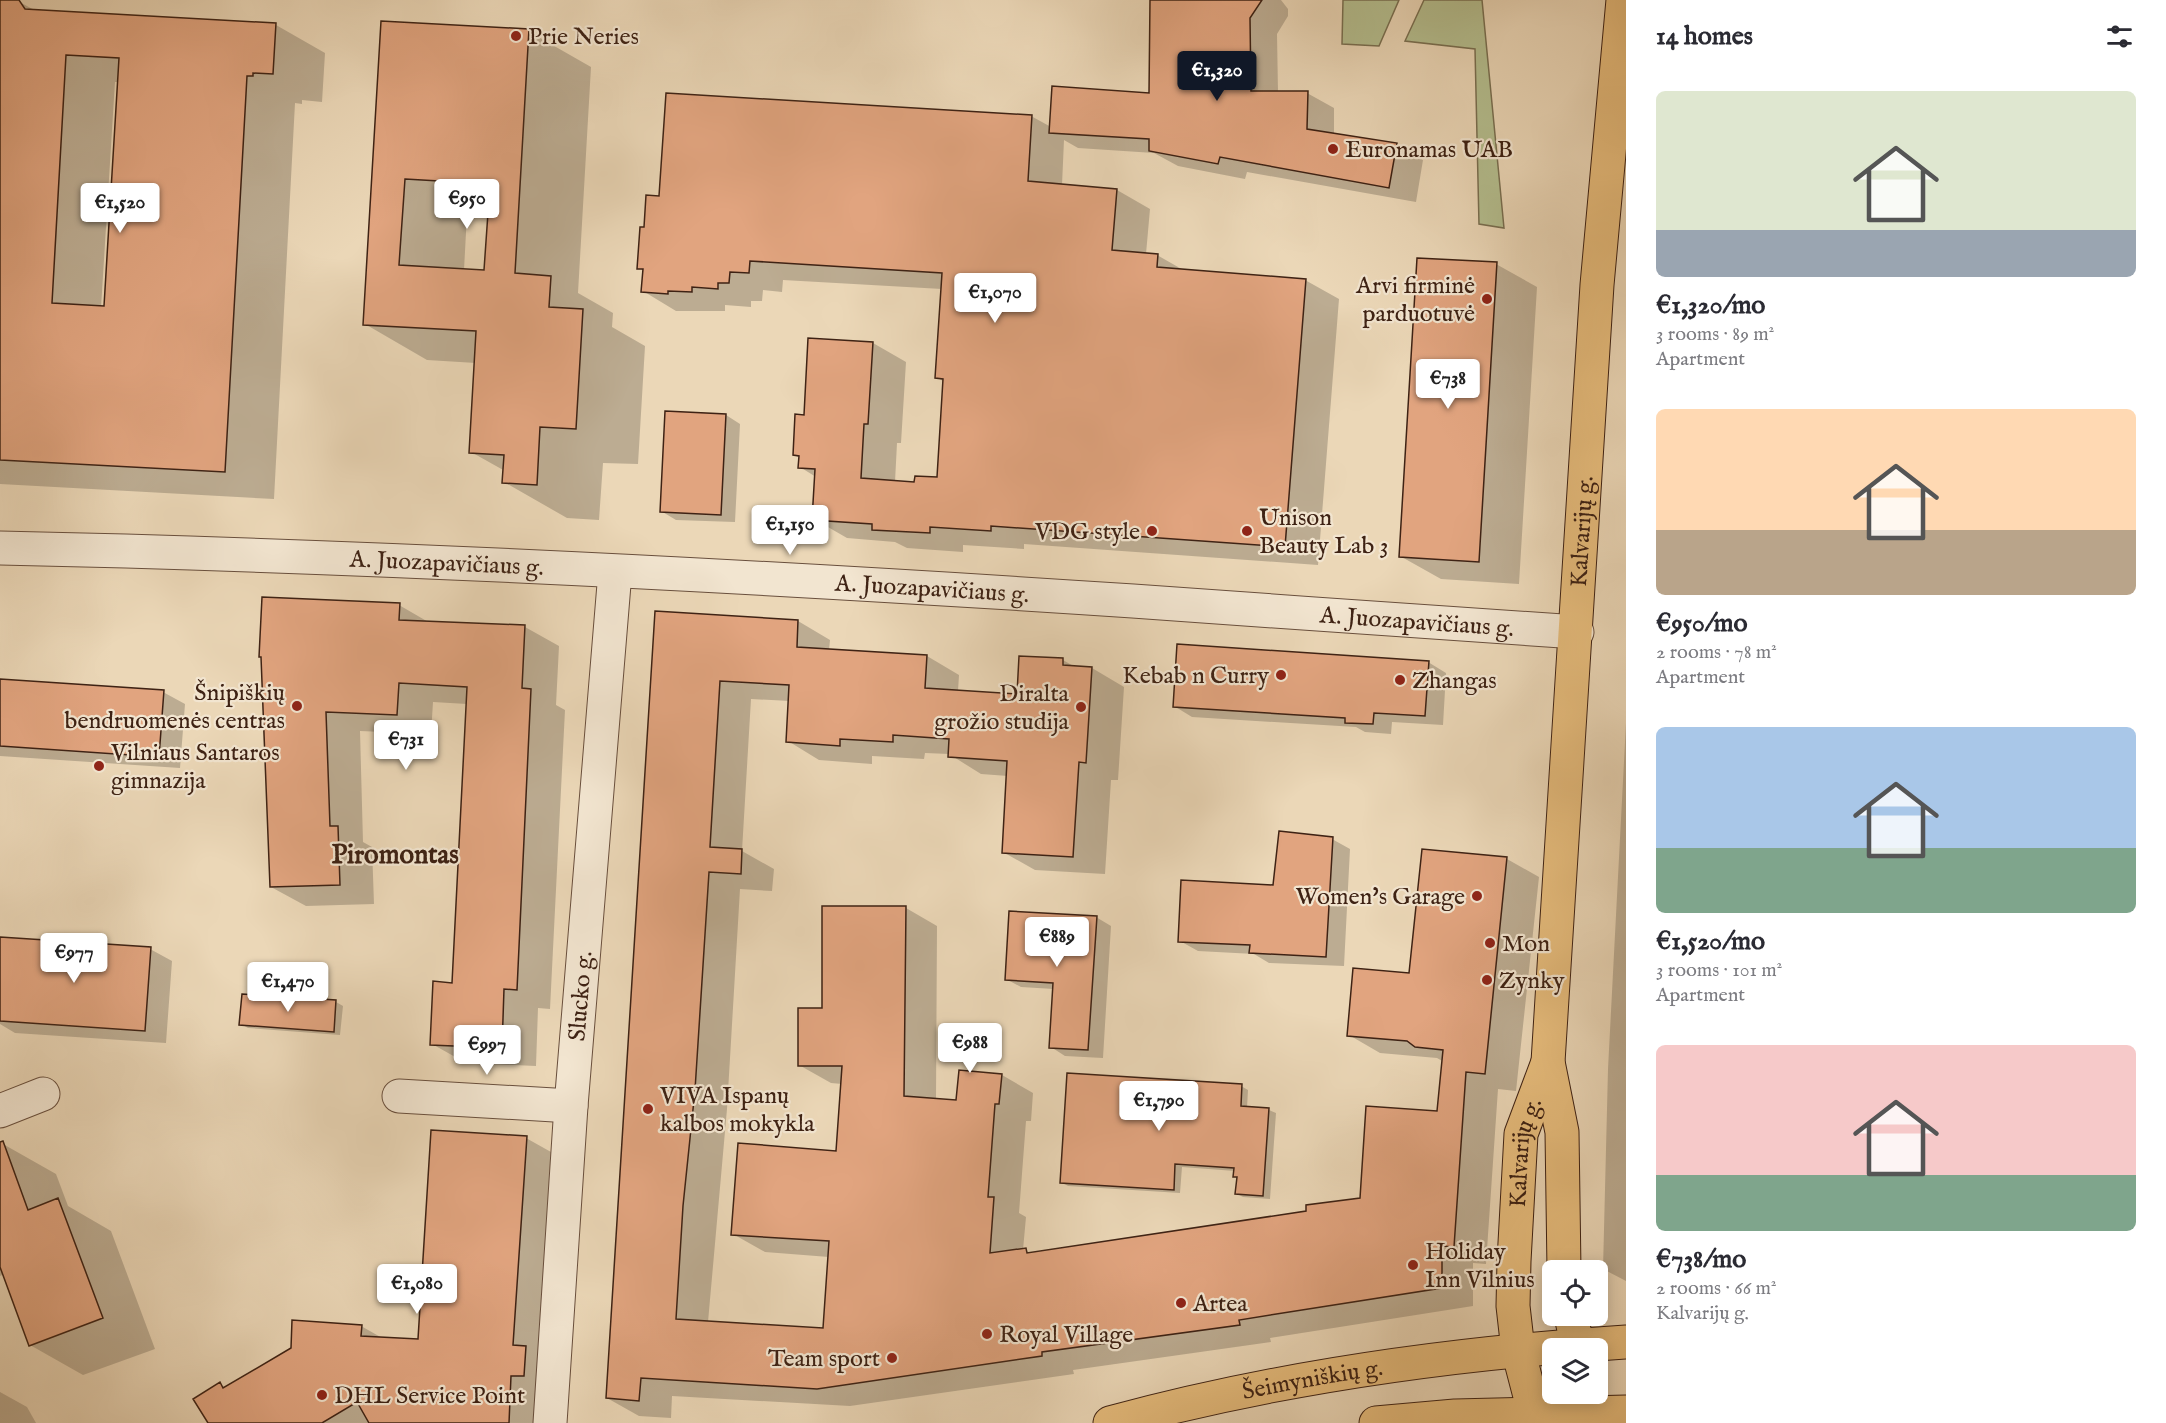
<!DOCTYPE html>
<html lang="en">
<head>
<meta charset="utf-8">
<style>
	:root { --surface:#fff; --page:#f7f7f7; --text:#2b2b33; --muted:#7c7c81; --accent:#111827 }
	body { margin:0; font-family:"IM FELL English",serif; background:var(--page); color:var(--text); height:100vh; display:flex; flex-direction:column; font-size:22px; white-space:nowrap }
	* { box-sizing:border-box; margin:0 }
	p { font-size:20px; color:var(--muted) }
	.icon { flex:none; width:33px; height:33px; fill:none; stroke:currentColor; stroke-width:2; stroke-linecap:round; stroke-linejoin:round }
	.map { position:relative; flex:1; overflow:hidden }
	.panel { display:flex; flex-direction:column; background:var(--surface); width:540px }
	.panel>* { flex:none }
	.buttons { position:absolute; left:1542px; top:1260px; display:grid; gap:12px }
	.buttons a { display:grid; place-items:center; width:66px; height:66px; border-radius:9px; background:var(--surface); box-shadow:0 3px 15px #0003; font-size:30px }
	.price { position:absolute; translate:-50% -51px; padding:0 14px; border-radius:6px; background:#fff; color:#222; font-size:20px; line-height:39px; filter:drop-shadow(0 2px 3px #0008) }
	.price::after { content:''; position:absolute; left:50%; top:36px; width:18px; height:14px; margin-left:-9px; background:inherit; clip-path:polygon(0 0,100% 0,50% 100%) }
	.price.selected { background:var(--accent); color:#fff }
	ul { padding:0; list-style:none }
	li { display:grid; align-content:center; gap:12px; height:318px; padding:0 30px }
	li span { display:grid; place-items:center; height:186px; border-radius:9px; color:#555 }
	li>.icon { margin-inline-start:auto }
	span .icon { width:108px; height:108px; fill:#fffc; stroke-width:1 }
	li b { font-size:26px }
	h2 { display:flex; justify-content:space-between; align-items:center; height:72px; padding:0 30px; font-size:26px }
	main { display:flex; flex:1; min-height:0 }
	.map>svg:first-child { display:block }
</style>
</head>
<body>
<main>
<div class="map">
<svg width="1626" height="1423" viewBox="0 0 1626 1423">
	<rect width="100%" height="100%" fill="#ebd7b7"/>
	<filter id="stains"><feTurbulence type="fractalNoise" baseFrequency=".00333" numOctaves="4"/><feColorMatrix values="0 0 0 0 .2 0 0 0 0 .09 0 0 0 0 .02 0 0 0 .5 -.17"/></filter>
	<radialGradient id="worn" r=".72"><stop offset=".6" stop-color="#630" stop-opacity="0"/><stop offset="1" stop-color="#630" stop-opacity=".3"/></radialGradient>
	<path fill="#b5bf90" stroke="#7a7052" stroke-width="1.5" d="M 1343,0 L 1399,0 L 1379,46 L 1342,44 Z
		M 1424,0 L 1482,0 L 1504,228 L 1479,224 L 1475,49 L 1405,41 Z"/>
	<path fill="#0003" fill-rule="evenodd" d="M 0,0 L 16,0 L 36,11 L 276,25 L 325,53 L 322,102 L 302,100 L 302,104 L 295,103 L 274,499 L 0,484 ZM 115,82 L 119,82 L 105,308 L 101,308 Z
		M 1151,0 L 1281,0 L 1288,9 L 1288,16 L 1277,34 L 1278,92 L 1307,93 L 1334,108 L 1334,135 L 1396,145 L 1423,160 L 1416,202 L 1247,172 L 1245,179 L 1178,166 L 1154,153 L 1078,148 L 1064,140 L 1062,185 L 1117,190 L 1150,209 L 1146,254 L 1157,255 L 1185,271 L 1305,280 L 1339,299 L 1318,565 L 1024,544 L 1024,549 L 963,545 L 963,552 L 907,548 L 895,542 L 847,538 L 814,519 L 816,477 L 800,467 L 800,458 L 794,454 L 805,416 L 873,343 L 906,362 L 901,443 L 897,443 L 895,482 L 916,483 L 939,478 L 944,382 L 937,377 L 942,289 L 783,280 L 782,292 L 763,290 L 762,301 L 751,301 L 751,307 L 725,305 L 725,311 L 676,311 L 643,291 L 644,271 L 639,268 L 646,229 L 661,198 L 1031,116 L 1051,127 L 1151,94 Z
		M 382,23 L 528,31 L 591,67 L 578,293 L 613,313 L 612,327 L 645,346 L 638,464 L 603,463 L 599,520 L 567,518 L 504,482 L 505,471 L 471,452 L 476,363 L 427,360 L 365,324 ZM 467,214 L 489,215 L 485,271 L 464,270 Z
		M 1496,264 L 1537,287 L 1519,584 L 1441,579 L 1400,556 Z
		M 726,415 L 740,424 L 735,522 L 676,520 L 661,511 Z
		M 399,605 L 430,623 L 525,627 L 559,646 L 556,705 L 565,710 L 550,1009 L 538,1008 L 536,1066 L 466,1063 L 432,1044 L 454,984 L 467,704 L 433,702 L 431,734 L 360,731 L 363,842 L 372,847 L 374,904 L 306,906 L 271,887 L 263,657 Z
		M 657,613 L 798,621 L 830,640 L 829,650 L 927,656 L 959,675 L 958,691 L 1018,695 L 1063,660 L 1075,667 L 1092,668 L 1124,687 L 1118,780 L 1111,780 L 1105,874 L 1035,870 L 1003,852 L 1008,776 L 981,774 L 949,754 L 925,753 L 924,759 L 872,756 L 872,764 L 819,760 L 788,741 L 790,701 L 751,699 L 742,851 L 774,869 L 772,891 L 740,889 L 727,1109 L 708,1322 L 824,1330 L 829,1257 L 765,1252 L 733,1234 L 837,1152 L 842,1084 L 831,1083 L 799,1065 L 823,1009 L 906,908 L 937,926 L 936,1100 L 958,1102 L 1002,1075 L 1033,1093 L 1031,1121 L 1026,1121 L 1019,1213 L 1026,1217 L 1023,1250 L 1034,1254 L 1308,1212 L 1361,1199 L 1439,1113 L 1444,1062 L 1437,1058 L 1380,1053 L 1349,1035 L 1411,975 L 1423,850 L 1507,859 L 1539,877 L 1516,1091 L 1498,1089 L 1486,1264 L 1473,1263 L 1473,1306 L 1270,1338 L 1271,1342 L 1073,1370 L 1074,1374 L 850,1406 L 672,1396 L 671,1418 L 639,1416 L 607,1398 Z
		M 1428,662 L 1446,673 L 1443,725 L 1392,722 L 1391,734 L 1365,732 L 1356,727 L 1192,717 L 1174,706 Z
		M 0,681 L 163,692 L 185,704 L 180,768 L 0,756 Z
		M 1626,723 L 1626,1281 L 1603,1269 L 1608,1069 Z
		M 1332,839 L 1350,849 L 1344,966 L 1269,963 L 1254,954 L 1198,951 L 1180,941 L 1274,887 Z
		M 1096,917 L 1111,926 L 1103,1058 L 1065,1056 L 1051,1047 L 1054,989 L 1021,987 L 1006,979 Z
		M 0,939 L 150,949 L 172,961 L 166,1043 L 15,1033 L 0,1024 Z
		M 336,1002 L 343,1006 L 340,1035 L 248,1028 L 241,1024 Z
		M 1241,1086 L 1248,1090 L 1247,1108 L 1269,1110 L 1276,1113 L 1270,1199 L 1243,1197 L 1237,1194 L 1239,1178 L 1235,1171 L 1182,1167 L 1180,1193 L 1068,1186 L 1061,1182 Z
		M 526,1138 L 551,1152 L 534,1423 L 209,1423 L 220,1384 L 226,1388 L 361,1326 L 384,1339 L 419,1341 Z
		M 3,1144 L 56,1174 L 68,1206 L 111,1231 L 155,1349 L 83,1375 L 30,1345 L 4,1274 L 0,1276 L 0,1145 Z
		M 0,1392 L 27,1407 L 36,1423 L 0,1423 Z"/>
	<path fill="#e1a47f" stroke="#3e2214" stroke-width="1.5" fill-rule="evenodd" d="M 0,0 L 19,0 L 25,9 L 276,23 L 273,74 L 253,73 L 253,76 L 247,76 L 225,472 L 0,460 ZM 66,55 L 119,58 L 104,306 L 52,303 Z
		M 1150,0 L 1262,0 L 1250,18 L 1251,91 L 1308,91 L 1307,129 L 1397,143 L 1389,188 L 1220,157 L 1218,164 L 1149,151 L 1149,139 L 1049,133 L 1052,86 L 1149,93 Z
		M 381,21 L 529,29 L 515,273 L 551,276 L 549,307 L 583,309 L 576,429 L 540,427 L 537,485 L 502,483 L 504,455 L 469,453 L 476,331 L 363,325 ZM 405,179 L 490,184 L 484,270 L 399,265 Z
		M 666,93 L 1032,115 L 1028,181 L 1117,189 L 1112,250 L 1158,254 L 1157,267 L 1306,279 L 1285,547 L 991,526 L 991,531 L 930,527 L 930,533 L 872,530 L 872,524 L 812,520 L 815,469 L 798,468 L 799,456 L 793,455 L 795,414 L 804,415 L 808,338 L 873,342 L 868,424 L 864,424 L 861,478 L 914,482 L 915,476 L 937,477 L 943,379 L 935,378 L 942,273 L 750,261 L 749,273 L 730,272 L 729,283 L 718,283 L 718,289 L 692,287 L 692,292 L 668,291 L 668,294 L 641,292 L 643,269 L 637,269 L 640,227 L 644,227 L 646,195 L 659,196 Z
		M 1417,258 L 1497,262 L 1479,562 L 1399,557 Z
		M 665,411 L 726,414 L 721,515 L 660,512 Z
		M 262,597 L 400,603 L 399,620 L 525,625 L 522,688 L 531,689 L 517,990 L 504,989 L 502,1048 L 430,1045 L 433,981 L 452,983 L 467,687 L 399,683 L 397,715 L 326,712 L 330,826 L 338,826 L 340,885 L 270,887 L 261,657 L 259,657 Z
		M 655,611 L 798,620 L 797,647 L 927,655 L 925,688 L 1017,694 L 1019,656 L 1063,658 L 1063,665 L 1092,667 L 1086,763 L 1079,762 L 1073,857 L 1002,853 L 1007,761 L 948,757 L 949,739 L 893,735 L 893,742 L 840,739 L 840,746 L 786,742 L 789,685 L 720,681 L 710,847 L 742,849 L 741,874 L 709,872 L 695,1090 L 683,1206 L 676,1319 L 823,1328 L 829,1241 L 731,1235 L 738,1143 L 836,1151 L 842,1066 L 798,1066 L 798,1008 L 822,1008 L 822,906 L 906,906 L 904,1096 L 956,1100 L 959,1070 L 1002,1074 L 999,1104 L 995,1104 L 988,1197 L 994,1197 L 990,1253 L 1026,1248 L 1027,1253 L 1306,1211 L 1306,1205 L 1360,1198 L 1366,1106 L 1437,1111 L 1443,1050 L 1415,1047 L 1407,1041 L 1347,1036 L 1353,968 L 1409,973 L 1422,849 L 1507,857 L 1485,1074 L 1466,1072 L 1454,1247 L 1442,1246 L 1442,1288 L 1239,1320 L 1240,1325 L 1042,1352 L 1042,1356 L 817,1389 L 641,1378 L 639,1401 L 606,1398 Z
		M 1177,644 L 1429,661 L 1425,716 L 1374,713 L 1373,724 L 1345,723 L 1345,718 L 1173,707 Z
		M 0,679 L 164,690 L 159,757 L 0,746 Z
		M 1279,831 L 1333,837 L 1326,957 L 1249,953 L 1250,945 L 1178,942 L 1181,880 L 1273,885 Z
		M 1009,911 L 1097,916 L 1088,1050 L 1049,1048 L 1053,983 L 1005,980 Z
		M 0,937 L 151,947 L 145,1031 L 0,1021 Z
		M 242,994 L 336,1000 L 334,1032 L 239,1025 Z
		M 1067,1073 L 1242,1084 L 1241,1106 L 1269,1108 L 1263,1196 L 1235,1194 L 1237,1177 L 1233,1177 L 1234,1168 L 1175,1164 L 1174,1190 L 1060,1183 Z
		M 431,1130 L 527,1136 L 513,1345 L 526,1346 L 524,1376 L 511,1376 L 509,1423 L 369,1423 L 357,1402 L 322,1423 L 208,1423 L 193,1399 L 220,1382 L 223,1388 L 291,1348 L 292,1320 L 362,1325 L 361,1336 L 418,1339 Z
		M 3,1141 L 28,1210 L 58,1198 L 103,1318 L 29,1346 L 0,1267 L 0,1142 Z"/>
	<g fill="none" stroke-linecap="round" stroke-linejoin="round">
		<g stroke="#694f3d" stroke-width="35">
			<g id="street">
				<path id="s1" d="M 0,548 C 378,556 756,576 1133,601 C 1281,611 1429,623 1577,632"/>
				<path d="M 399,1096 L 571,1106"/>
				<path d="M 0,1111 L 43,1094"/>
				<path id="s2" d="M 550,1423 L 571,1106 L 615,572"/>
			</g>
		</g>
		<g stroke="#3e2214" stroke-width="35">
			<g id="primary">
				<path id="s3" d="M 1564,1270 L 1562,1132 L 1548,1062 L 1597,285 L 1623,0"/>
				<path d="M 1571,1316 L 1578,1348"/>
				<path id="s4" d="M 1110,1423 C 1279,1377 1452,1353 1626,1342"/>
				<path d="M 1376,1423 L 1455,1416 L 1626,1412"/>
				<path id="s5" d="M 1537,1423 L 1518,1350 L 1513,1306 L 1514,1261 L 1521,1134 L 1548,1062"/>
			</g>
		</g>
		<use href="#street" stroke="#f2e5d0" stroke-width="33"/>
		<use href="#primary" stroke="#e6bc7c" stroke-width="33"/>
	</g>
	<g fill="#8f2418" stroke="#f2e5d0" stroke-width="2">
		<circle cx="516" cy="36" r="6"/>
		<circle cx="1333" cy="149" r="6"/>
		<circle cx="1487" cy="299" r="6"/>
		<circle cx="1152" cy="531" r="6"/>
		<circle cx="1247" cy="531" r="6"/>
		<circle cx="1281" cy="675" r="6"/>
		<circle cx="1400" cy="680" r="6"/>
		<circle cx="297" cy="706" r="6"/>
		<circle cx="1081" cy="707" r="6"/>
		<circle cx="99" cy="766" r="6"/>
		<circle cx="1477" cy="896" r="6"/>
		<circle cx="1490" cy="943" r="6"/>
		<circle cx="1487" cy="980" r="6"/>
		<circle cx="648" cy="1109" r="6"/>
		<circle cx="1413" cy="1265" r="6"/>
		<circle cx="1181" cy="1303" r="6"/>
		<circle cx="987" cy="1334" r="6"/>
		<circle cx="892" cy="1358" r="6"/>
		<circle cx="322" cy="1395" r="6"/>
	</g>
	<g text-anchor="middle" stroke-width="4.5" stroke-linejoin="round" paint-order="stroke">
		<g font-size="24" fill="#3e2214" stroke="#f2e5d0" text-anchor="start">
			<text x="528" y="44">Prie Neries</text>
			<text x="1345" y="157">Euronamas UAB</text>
			<text x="1475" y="293" text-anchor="end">Arvi firminė<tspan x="1475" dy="28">parduotuvė</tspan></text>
			<text x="1259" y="525">Unison<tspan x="1259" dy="28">Beauty Lab 3</tspan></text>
			<text x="1140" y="539" text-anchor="end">VDG style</text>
			<text x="1269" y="683" text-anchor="end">Kebab n Curry</text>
			<text x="1412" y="688">Zhangas</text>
			<text x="285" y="700" text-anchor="end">Šnipiškių<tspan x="285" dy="28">bendruomenės centras</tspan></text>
			<text x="1069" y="701" text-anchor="end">Diralta<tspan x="1069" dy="28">grožio studija</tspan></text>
			<text x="111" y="760">Vilniaus Santaros<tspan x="111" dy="28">gimnazija</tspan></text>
			<text x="1465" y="904" text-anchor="end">Women's Garage</text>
			<text x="1502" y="951">Mon</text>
			<text x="1499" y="988">Zynky</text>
			<text x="660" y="1103">VIVA Ispanų<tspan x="660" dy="28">kalbos mokykla</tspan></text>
			<text x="1425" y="1259">Holiday<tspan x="1425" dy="28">Inn Vilnius</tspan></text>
			<text x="1193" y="1311">Artea</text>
			<text x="999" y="1342">Royal Village</text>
			<text x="880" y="1366" text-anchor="end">Team sport</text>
			<text x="334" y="1403">DHL Service Point</text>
		</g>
		<g font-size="24" fill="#3e2214" stroke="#f2e5d0">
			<text dy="8" stroke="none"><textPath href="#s3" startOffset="741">Kalvarijų g.</textPath></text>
			<text dy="8" stroke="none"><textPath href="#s1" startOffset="447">A. Juozapavičiaus g.</textPath></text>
			<text dy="8" stroke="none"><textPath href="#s1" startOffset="933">A. Juozapavičiaus g.</textPath></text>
			<text dy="8" stroke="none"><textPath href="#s1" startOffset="1419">A. Juozapavičiaus g.</textPath></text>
			<text dy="8" stroke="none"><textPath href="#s2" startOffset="428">Slucko g.</textPath></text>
			<text dy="8" stroke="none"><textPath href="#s5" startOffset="274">Kalvarijų g.</textPath></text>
			<text dy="8" stroke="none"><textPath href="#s4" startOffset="207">Šeimyniškių g.</textPath></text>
		</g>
		<g font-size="27" font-weight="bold" fill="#3e2214" stroke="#f2e5d0">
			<text x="395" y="863">Piromontas</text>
		</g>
	</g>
	<rect width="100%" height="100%" filter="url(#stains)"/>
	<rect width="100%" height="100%" fill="url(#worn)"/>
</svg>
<div class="buttons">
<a><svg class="icon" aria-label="locate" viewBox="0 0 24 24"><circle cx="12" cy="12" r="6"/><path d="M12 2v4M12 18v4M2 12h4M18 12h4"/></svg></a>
<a><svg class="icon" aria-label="layers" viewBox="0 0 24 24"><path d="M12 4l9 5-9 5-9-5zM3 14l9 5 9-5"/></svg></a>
</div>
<b class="price selected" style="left:1217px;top:102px">€1,320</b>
<b class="price" style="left:467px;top:230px">€950</b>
<b class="price" style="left:120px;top:234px">€1,520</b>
<b class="price" style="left:995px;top:324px">€1,070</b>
<b class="price" style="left:1448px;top:410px">€738</b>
<b class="price" style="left:790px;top:556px">€1,150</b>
<b class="price" style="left:406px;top:771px">€731</b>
<b class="price" style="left:1057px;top:968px">€889</b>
<b class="price" style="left:74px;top:984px">€977</b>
<b class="price" style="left:288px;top:1013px">€1,470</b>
<b class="price" style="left:970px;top:1074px">€988</b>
<b class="price" style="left:487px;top:1076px">€997</b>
<b class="price" style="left:1159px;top:1132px">€1,790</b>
<b class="price" style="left:417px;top:1315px">€1,080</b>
</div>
<section class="panel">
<h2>14 homes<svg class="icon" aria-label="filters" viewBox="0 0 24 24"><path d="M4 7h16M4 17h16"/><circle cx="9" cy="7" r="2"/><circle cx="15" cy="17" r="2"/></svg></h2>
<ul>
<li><span style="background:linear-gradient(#dfe7d0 75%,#9aa5b1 0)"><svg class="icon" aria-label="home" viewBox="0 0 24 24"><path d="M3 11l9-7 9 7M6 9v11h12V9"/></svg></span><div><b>€1,320/mo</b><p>3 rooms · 89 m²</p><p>Apartment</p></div></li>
<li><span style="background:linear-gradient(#ffd9b3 65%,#b9a48a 0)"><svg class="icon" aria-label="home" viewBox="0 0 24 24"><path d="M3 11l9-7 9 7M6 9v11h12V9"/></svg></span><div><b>€950/mo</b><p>2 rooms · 78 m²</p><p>Apartment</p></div></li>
<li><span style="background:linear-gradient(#a9c7e8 65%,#7fa58c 0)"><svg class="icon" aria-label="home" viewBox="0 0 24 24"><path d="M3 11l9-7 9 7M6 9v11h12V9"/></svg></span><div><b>€1,520/mo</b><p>3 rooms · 101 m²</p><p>Apartment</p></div></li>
<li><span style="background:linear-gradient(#f6c9c9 70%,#7fa58c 0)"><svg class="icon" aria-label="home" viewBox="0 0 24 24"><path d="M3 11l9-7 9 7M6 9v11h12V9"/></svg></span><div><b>€738/mo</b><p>2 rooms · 66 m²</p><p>Kalvarijų g.</p></div></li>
</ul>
</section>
</main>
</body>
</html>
